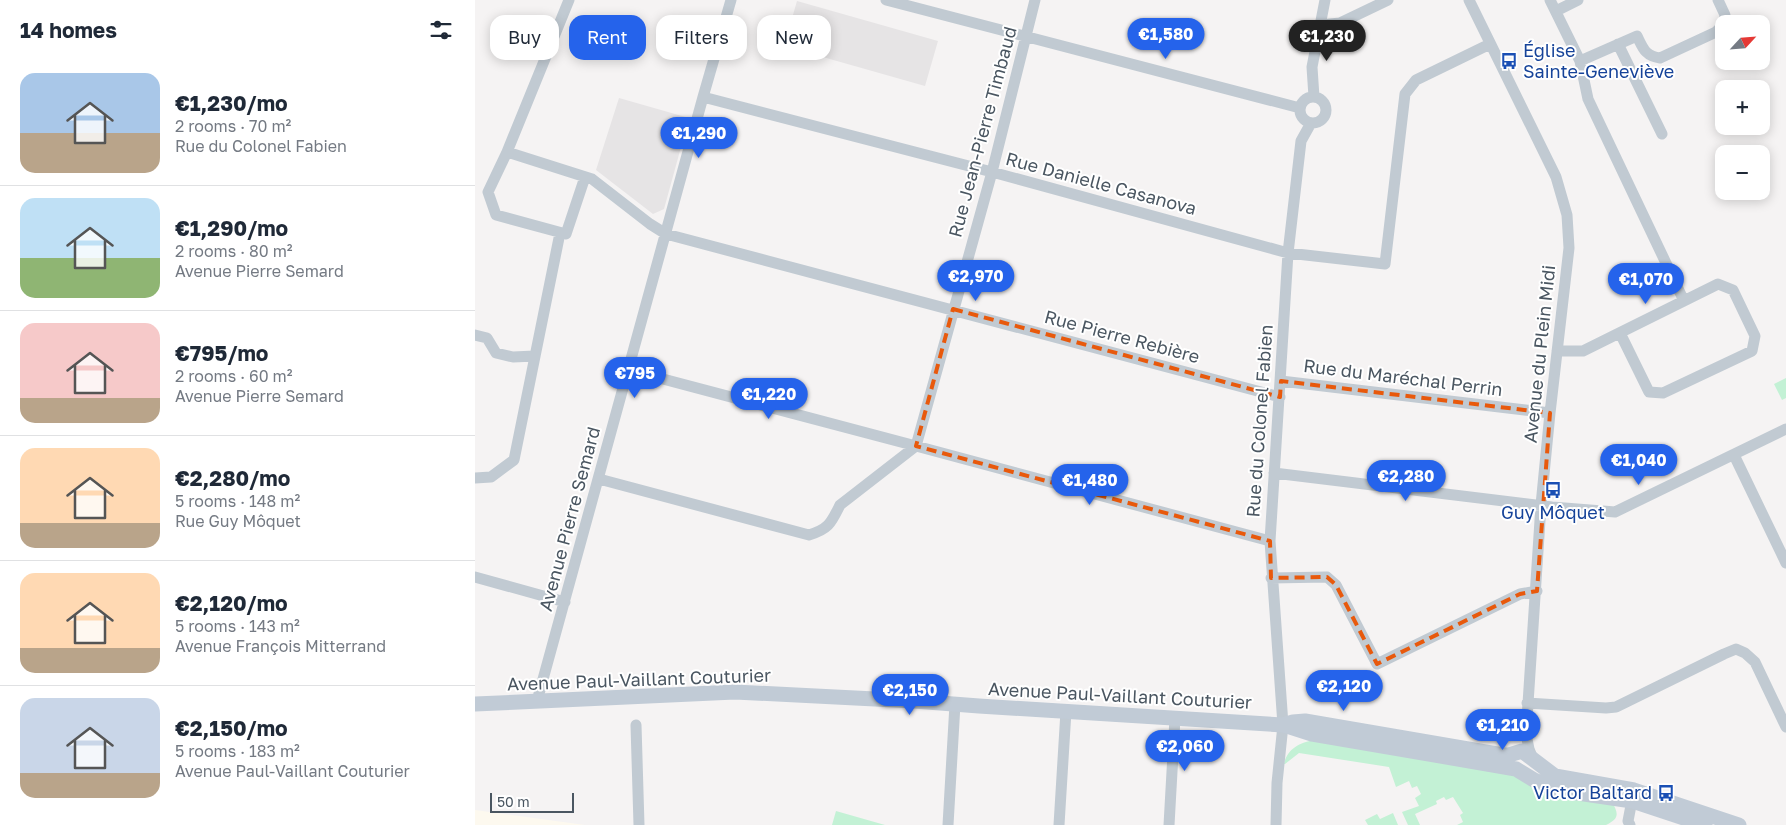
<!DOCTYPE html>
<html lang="en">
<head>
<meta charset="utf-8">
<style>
	:root { --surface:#fff; --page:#f2f2f3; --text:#1f2937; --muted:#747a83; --line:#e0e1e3; --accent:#2563eb }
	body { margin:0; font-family:"Golos Text",sans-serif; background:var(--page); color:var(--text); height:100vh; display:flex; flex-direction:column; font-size:19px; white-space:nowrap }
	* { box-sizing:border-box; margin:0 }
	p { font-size:16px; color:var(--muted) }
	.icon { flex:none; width:28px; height:28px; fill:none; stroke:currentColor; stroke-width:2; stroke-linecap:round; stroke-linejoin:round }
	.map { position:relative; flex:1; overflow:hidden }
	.sheet { display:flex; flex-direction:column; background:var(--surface); width:475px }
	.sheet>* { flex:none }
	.banner { position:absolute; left:15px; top:15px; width:475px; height:45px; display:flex; gap:10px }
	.needle { width:32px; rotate:64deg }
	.buttons { position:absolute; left:1240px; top:15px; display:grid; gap:10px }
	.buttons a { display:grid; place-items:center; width:55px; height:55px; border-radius:10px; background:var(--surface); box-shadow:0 2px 12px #0003; font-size:25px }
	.scale { position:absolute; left:15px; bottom:12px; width:84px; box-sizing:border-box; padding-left:5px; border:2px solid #4a5661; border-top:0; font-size:14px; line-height:18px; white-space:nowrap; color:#4a5661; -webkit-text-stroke:4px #fff; paint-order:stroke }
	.price { position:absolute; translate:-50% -42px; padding:0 11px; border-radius:18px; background:var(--accent); color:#fff; font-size:16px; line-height:32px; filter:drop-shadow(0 1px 2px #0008) }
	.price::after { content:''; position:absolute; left:50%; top:30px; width:15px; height:11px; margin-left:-8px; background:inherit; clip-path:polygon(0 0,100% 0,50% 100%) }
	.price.selected { background:#222; color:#fff }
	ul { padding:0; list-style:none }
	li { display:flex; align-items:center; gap:15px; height:125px; padding:0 20px }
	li+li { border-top:1px solid var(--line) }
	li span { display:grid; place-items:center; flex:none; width:140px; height:100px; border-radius:15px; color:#555 }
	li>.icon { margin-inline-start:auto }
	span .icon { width:60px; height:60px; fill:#fffc; stroke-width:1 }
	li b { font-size:21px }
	h2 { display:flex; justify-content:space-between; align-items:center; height:60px; padding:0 20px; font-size:21px }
	.pill { padding:0 18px; border-radius:15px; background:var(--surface); box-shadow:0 2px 12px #0003; font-size:18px; line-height:45px }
	.pill.selected { background:var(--accent); color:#fff }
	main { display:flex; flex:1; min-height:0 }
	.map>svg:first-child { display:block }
</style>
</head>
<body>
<main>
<section class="sheet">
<h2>14 homes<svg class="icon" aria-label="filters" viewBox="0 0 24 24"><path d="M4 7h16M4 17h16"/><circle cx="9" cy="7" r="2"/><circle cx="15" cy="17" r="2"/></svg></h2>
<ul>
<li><span style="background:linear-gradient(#a9c7e8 60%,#b9a48a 0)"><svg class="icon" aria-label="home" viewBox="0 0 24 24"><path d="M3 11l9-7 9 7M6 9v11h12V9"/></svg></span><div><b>€1,230/mo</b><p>2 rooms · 70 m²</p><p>Rue du Colonel Fabien</p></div></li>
<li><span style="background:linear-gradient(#bfe0f5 60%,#8fb573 0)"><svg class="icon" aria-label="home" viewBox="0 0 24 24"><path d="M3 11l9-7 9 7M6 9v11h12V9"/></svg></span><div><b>€1,290/mo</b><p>2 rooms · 80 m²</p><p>Avenue Pierre Semard</p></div></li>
<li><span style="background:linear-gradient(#f6c9c9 75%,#b9a48a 0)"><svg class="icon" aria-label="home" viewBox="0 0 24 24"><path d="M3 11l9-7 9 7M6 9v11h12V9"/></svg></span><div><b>€795/mo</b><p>2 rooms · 60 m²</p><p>Avenue Pierre Semard</p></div></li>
<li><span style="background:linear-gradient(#ffd9b3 75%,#b9a48a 0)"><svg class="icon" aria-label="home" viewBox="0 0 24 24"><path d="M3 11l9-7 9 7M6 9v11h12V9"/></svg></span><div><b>€2,280/mo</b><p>5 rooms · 148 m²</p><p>Rue Guy Môquet</p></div></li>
<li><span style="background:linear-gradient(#ffd9b3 75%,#b9a48a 0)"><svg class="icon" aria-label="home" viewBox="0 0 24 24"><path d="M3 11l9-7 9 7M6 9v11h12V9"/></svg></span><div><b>€2,120/mo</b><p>5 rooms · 143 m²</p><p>Avenue François Mitterrand</p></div></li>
<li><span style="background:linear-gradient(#c9d6e8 75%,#b9a48a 0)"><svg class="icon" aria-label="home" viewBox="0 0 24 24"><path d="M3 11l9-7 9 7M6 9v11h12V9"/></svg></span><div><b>€2,150/mo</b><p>5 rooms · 183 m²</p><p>Avenue Paul-Vaillant Couturier</p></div></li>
</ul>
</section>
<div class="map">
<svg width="1311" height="825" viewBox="0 0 1311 825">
	<rect width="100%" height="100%" fill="#f5f3f3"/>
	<path fill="#fdf9ef" d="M 0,810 L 110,825 L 0,825 Z"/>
	<path fill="#e6e4e5" d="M 322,1 L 463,41 L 450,86 L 309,46 Z
		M 144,98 L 214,118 L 189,209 L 178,214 L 121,170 Z"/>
	<path fill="#c3f1d5" d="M 1311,378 L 1311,398 L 1307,400 L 1299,384 Z
		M 840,740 L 1044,775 L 1137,802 C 1144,814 1144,819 1131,825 L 982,825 L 988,822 L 985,815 L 988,813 L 978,797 L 971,800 L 969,797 L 961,801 L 962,804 L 940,814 L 945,825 L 933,825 L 927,812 L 944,806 L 940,798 L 946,794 L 942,786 L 937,788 L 934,781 L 921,787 L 914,767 L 824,753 L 810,764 L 809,764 C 812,749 825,742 840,740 Z
		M 361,811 L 410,825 L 357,825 Z
		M 918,813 L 923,825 L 893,825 L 890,820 L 902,814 L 905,819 Z"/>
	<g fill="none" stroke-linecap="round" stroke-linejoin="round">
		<path stroke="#c1cad2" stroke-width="11" d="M 94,0 L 32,152 L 13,192 L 21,215 L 91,234 L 110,177
			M 411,0 L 825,108
			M 994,0 L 1081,177 L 1092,215 L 1094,248 L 1075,413 L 1066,505 L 1051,734 L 1054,749 L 1058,759
			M 1075,0 L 1105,61 L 1113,99 L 1209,301
			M 1243,0 L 1250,15 L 1249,24
			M 1081,11 L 1103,0
			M 846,25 L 865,23 L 913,0
			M 1143,44 L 1187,134
			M 1105,61 L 1162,36 C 1168,48 1170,56 1185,58 L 1241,32 L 1249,24
			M 228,97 L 517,172 L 813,253 L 910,264 L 930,94 L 941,80 L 1015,44
			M 839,97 L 837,67 L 850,0
			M825 110a13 13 0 1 1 26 0a13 13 0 1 1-26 0Z
			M 32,152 L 117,179 L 175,224 L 191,234 L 805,397
			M 0,335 L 12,338 L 21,353 L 38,357 L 60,356
			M 1082,351 L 1108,351 L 1243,284 L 1258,290 L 1280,336 L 1277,351 L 1188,393 L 1174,392 L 1145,333
			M 154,370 L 441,446 L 795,541
			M 806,381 L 1075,413
			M 1259,455 L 1311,563
			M 799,473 L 1077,507 L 1140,512 L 1311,429
			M 0,478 L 16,477 L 39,460 L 85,233
			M 124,479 L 334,535 C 354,529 356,523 365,505 L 441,446 L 517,172 L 560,0
			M 0,577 L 90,602
			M 796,578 L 852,577 L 861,585 L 902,664 L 1045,594 L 1062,591
			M 62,701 L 228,97 L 256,0
			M 1052,703 L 1131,708 L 1141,707 L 1249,654 L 1261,649 L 1270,653 L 1280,662 L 1311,727
			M 161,725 L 164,825
			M 473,825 L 480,704
			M 584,825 L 591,711
			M 694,825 L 700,718
			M 801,825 L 802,783 L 808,725 L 795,541 L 813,253 L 826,141 L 836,123
			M 1155,825 L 1153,821 L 1158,795"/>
		<path stroke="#c1cbd6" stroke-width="15" d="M 0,704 L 260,692 L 439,701 L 504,706 L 808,725 L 818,722 L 830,721 L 1028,755 L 1034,755 L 1047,751 L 1080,776 L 1159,790 L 1264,825
			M 809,725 L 837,734 L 1041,769 L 1059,780 L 1082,790 L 1157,801 L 1230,825"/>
	</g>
	<path fill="none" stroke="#e8590c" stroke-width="4" stroke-dasharray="10 6" stroke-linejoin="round" d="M 478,309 L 805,397 L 806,381 L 1075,413 L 1062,591 L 1045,594 L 902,664 L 861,585 L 852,577 L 796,578 L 795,541 L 441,446 Z"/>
	<defs>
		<g id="bus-bare" transform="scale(1.35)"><path d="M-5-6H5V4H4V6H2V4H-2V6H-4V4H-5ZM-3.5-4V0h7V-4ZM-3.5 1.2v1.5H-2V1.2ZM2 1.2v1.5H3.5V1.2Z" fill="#1a4fb4" stroke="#fff" stroke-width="2.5" paint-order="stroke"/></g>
	</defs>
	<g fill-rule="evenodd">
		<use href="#bus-bare" x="1034" y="61"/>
		<use href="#bus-bare" x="1078" y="490"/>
		<use href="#bus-bare" x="1191" y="793"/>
	</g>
	<g text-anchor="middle" stroke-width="4" stroke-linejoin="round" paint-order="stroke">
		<g font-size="18" fill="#164399" stroke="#fff" text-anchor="start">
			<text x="1048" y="57">Église<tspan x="1048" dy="21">Sainte-Geneviève</tspan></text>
			<text x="1078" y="519" text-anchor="middle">Guy Môquet</text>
			<text x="1177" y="799" text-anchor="end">Victor Baltard</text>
		</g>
		<g font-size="18" fill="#4a5661" stroke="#fff">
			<text transform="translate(508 132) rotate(-75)" y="6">Rue Jean-Pierre Timbaud</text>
			<text transform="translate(626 184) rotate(15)" y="6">Rue Danielle Casanova</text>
			<text transform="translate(647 337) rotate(15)" y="6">Rue Pierre Rebière</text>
			<text transform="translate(1065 354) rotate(-84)" y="6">Avenue du Plein Midi</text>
			<text transform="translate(928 378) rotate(7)" y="6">Rue du Maréchal Perrin</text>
			<text transform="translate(785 421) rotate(-86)" y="6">Rue du Colonel Fabien</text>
			<text transform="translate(95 519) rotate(-75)" y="6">Avenue Pierre Semard</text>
			<text transform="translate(164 680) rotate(-2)" y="6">Avenue Paul-Vaillant Couturier</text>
			<text transform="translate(645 696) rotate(3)" y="6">Avenue Paul-Vaillant Couturier</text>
		</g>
	</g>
</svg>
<div class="buttons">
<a><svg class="needle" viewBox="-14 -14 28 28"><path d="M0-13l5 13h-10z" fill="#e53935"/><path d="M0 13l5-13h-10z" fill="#747a83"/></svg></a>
<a>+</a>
<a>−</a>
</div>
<div class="scale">50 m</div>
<b class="price" style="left:691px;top:60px">€1,580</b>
<b class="price selected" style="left:852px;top:62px">€1,230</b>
<b class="price" style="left:224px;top:159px">€1,290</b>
<b class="price" style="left:501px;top:302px">€2,970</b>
<b class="price" style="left:1171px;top:305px">€1,070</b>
<b class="price" style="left:160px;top:399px">€795</b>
<b class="price" style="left:294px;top:420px">€1,220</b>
<b class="price" style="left:1164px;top:486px">€1,040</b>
<b class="price" style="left:931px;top:502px">€2,280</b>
<b class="price" style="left:615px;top:506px">€1,480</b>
<b class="price" style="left:869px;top:712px">€2,120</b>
<b class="price" style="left:435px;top:716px">€2,150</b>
<b class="price" style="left:1028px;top:751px">€1,210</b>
<b class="price" style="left:710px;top:772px">€2,060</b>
<div class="banner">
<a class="pill">Buy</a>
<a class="pill selected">Rent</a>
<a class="pill">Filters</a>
<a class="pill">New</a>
</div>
</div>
</main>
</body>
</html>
